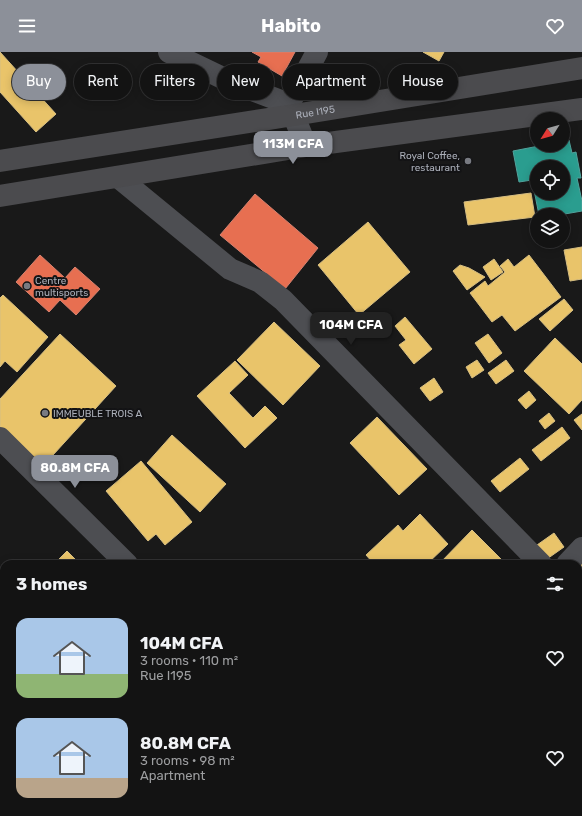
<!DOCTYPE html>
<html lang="en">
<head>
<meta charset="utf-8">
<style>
	:root { --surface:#131313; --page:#1c1c1c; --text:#f1f3f6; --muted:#9d9ea0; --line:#323233; --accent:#8c9099 }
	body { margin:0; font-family:Rubik,sans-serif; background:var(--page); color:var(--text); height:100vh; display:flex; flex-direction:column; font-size:15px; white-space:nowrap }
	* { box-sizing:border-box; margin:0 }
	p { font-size:13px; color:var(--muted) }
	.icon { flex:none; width:22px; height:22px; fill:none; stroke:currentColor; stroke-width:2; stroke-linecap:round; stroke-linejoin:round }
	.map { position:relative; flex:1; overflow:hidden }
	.sheet { position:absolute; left:0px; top:508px; width:582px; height:256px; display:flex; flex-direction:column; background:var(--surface); border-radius:12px 12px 0 0; box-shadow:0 2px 10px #0003,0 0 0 1px var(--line) }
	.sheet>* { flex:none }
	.guide { position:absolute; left:12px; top:12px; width:558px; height:36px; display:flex; gap:8px }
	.needle { width:26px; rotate:233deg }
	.tools { position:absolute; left:530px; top:60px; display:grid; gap:8px }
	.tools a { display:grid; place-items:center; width:40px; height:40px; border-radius:50%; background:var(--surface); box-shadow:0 2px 10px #0003,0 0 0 1px var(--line); font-size:20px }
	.price { position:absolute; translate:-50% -34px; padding:0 9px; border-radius:8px; background:var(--accent); color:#fff; font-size:13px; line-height:26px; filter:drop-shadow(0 1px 2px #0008) }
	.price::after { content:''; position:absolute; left:50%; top:24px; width:12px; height:9px; margin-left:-6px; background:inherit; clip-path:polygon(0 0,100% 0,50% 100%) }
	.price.current { background:#222; color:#fff }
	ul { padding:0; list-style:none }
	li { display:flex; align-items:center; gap:12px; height:100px; padding:0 16px }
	li span { display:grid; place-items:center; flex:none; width:112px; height:80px; border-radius:12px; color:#555 }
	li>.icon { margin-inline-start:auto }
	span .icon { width:48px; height:48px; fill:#fffc; stroke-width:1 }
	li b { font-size:17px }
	h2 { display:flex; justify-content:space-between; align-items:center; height:48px; padding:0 16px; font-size:17px }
	.pill { padding:0 14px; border-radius:18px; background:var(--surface); box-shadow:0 2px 10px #0003,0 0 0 1px var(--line); font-size:14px; line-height:36px }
	.pill.current { background:var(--accent); color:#fff }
	header { display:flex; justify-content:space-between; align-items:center; height:52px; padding:0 16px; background:var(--accent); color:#fff; font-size:18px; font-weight:700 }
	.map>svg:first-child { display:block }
</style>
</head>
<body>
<header><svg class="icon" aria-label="menu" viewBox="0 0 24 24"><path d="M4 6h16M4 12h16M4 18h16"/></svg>Habito<svg class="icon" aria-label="heart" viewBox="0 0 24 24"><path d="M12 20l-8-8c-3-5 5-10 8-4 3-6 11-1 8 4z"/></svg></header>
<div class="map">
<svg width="582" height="764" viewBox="0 0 582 764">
	<rect width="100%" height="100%" fill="#191919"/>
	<path fill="#e9c46a" stroke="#d6be82" d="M 0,0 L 56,62 L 36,80 L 0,40 Z
		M 423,0 L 444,0 L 439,9 Z
		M 531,141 L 535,165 L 468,173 L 464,150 Z
		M 368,170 L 410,220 L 359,263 L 318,213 Z
		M 582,195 L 582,227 L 570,229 L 564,198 Z
		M 529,203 L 561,245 L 515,279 L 502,263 L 492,270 L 470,241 L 485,229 L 488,234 L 505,220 L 500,214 L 508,207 L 514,215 Z
		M 494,207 L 503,220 L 491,228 L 483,215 Z
		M 460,213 L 469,216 L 485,225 L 467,238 L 453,219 Z
		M 3,243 L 48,285 L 17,320 L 5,309 L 0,315 L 0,246 Z
		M 564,247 L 573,258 L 550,279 L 539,267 Z
		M 405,265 L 432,297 L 414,312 L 399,293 L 406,288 L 395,274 Z
		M 274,270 L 320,314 L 283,353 L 237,308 Z
		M 60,282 L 116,334 L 43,414 L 0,375 L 0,347 Z
		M 488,282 L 502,301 L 489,311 L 475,291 Z
		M 555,286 L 582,312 L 582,348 L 569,362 L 524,319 Z
		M 477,308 L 484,318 L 472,326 L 466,315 Z
		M 506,308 L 514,319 L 496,332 L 488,321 Z
		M 235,309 L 248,323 L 229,341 L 253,366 L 265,354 L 277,366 L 245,396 L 197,344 Z
		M 434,326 L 443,340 L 430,349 L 420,336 Z
		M 529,339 L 536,348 L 526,357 L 518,348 Z
		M 549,361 L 555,369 L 545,377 L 539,369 Z
		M 582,362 L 582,378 L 574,368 Z
		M 377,365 L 427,417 L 399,443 L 350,391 Z
		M 562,375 L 570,386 L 541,409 L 532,398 Z
		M 172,383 L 226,432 L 200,460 L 147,411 Z
		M 520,406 L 529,417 L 500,440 L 491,429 Z
		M 141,409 L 192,470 L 165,493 L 156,482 L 148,489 L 106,439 Z
		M 420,462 L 448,492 L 427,512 L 374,512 L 366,503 L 398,473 L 403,479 Z
		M 472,478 L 506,512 L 439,512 Z
		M 554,481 L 564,495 L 547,507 L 537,493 Z
		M 67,499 L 80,512 L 54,512 Z
		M 578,509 L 582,512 L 582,522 L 578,526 Z
		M 582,528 L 582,539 L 578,535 L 578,532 Z
		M 4,563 L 4,584 L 0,580 L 0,567 Z
		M 578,610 L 582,614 L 582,673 L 578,668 Z
		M 322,760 L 335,760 L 338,764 L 317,764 Z
		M 371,760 L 451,760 L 455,764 L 367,764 Z"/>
	<path fill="#e76f51" stroke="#d58270" d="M 252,0 L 295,0 L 282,24 L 258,10 L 261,5 Z
		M 255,142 L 318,196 L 285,237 L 220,183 Z
		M 40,203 L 65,226 L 75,215 L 100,237 L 76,263 L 60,248 L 49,260 L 16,230 Z"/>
	<path fill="#2a9d8f" stroke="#51a29c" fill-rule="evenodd" d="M 569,88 L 572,101 L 576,100 L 581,126 L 577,126 L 582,149 L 582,159 L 559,163 L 539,163 L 532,128 L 519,130 L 513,99 L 544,93 L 563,93 L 563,89 ZM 537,115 L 563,115 L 563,141 L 537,141 Z"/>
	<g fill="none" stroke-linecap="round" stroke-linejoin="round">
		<path stroke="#4d4e52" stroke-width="22" d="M 169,0 L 231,30 L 289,52 L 306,94
			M 289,52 L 317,0
			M 118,125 L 230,217 L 260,230 L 283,248 L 541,512
			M 0,386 L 127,512
			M 567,512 L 582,496
			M 0,603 L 4,607
			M 578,731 L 582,727
			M 159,760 L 164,764
			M 546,764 L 549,760"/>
		<g stroke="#4b4b4e" stroke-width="22">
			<path id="s1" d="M 0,109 L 294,63 L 582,16"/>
			<path d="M 0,144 L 306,94 L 582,57"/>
		</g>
	</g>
	<g fill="#787a81" stroke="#131315" stroke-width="1.5">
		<circle cx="468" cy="109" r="4"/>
		<circle cx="27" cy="234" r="4"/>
		<circle cx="45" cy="361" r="4"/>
	</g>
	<g text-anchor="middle" stroke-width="4" stroke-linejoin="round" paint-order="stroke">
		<g font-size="10" fill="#abafb9" stroke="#131315">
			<text dy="4" stroke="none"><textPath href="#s1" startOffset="319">Rue I195</textPath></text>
		</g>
		<g font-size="10" fill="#abafb9" stroke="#131315" text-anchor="start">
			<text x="460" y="107" text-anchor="end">Royal Coffee,<tspan x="460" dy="12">restaurant</tspan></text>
			<text x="35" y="232">Centre<tspan x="35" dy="12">multisports</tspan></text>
			<text x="53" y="365">IMMEUBLE TROIS A</text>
		</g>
	</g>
</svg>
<div class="tools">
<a><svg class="needle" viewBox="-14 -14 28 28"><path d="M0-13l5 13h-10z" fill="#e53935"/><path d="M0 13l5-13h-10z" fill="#9d9ea0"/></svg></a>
<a><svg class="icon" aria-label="locate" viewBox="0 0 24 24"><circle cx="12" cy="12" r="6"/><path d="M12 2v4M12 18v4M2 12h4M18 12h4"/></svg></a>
<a><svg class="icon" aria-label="layers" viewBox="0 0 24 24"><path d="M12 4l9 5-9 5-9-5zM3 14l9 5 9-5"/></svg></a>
</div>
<b class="price" style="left:293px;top:113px">113M CFA</b>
<b class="price current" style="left:351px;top:294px">104M CFA</b>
<b class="price" style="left:75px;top:437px">80.8M CFA</b>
<div class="guide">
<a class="pill current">Buy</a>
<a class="pill">Rent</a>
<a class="pill">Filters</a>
<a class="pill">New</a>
<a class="pill">Apartment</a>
<a class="pill">House</a>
</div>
<section class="sheet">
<h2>3 homes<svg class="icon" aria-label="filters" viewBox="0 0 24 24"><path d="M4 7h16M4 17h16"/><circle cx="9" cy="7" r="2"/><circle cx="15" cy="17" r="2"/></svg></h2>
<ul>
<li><span style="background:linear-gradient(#a9c7e8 70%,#8fb573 0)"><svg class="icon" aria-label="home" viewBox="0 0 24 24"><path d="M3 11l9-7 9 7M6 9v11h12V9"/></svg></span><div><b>104M CFA</b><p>3 rooms · 110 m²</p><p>Rue I195</p></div><svg class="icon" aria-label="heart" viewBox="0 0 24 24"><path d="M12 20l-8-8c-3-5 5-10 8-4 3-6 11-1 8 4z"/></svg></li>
<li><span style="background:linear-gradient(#a9c7e8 75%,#b9a48a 0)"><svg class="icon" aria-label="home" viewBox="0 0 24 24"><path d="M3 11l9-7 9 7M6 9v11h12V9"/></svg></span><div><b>80.8M CFA</b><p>3 rooms · 98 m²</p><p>Apartment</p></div><svg class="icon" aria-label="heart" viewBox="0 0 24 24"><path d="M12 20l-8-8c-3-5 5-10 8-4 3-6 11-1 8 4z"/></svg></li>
</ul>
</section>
</div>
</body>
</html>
